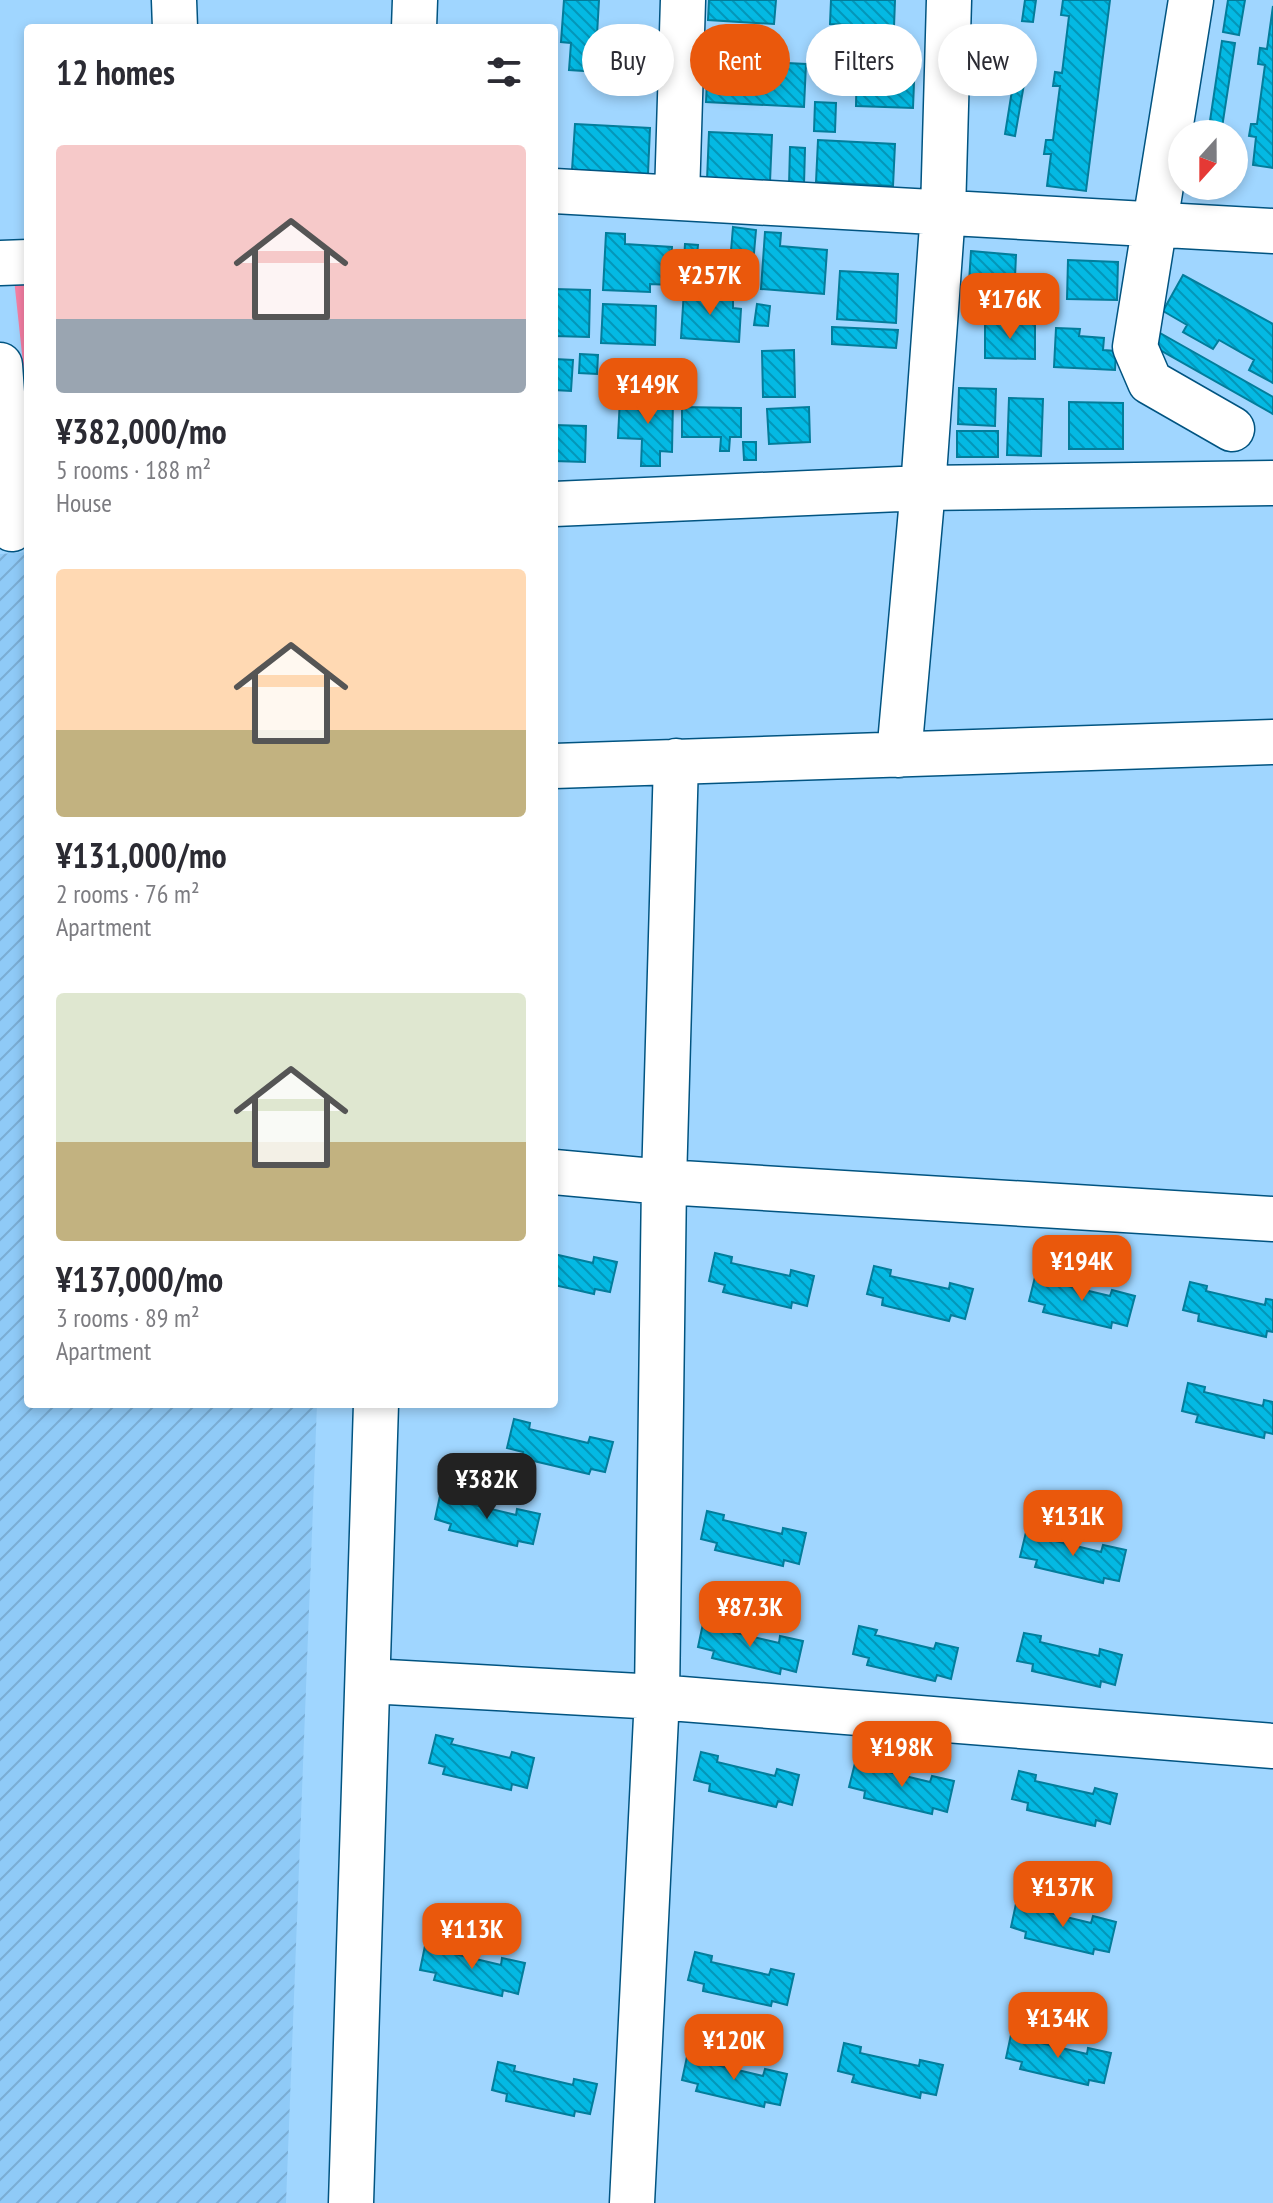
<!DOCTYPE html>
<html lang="en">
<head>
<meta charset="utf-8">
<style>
	:root { --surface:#fff; --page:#f7f7f7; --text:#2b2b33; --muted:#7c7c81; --accent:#ea580c }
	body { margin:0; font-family:"PT Sans Narrow",sans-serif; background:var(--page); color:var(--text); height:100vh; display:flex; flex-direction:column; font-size:30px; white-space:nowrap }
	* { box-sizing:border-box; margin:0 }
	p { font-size:26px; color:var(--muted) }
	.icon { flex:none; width:44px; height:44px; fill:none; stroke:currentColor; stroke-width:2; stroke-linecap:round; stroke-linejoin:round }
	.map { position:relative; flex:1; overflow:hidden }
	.side { position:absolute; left:24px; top:24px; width:534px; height:1384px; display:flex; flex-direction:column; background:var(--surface); border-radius:8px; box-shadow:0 4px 12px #0003 }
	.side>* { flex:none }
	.hud { position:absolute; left:582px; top:24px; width:570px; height:72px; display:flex; gap:16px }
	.needle { width:52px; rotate:201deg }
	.controls { position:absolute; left:1168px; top:120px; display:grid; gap:16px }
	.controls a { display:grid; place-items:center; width:80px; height:80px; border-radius:50%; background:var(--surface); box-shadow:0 4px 12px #0003; font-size:40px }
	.price { position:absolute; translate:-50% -68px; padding:0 18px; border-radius:16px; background:var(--accent); color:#fff; font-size:26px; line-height:52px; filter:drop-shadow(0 2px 4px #0008) }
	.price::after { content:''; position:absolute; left:50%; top:48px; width:24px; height:18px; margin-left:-12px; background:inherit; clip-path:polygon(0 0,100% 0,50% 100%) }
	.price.current { background:#222; color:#fff }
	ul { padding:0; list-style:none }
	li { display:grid; align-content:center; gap:16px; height:424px; padding:0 32px }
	li span { display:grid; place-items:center; height:248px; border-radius:8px; color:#555 }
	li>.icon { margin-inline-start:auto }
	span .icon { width:144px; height:144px; fill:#fffc; stroke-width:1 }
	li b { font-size:34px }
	h2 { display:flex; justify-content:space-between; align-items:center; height:96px; padding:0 32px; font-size:34px }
	.tag { padding:0 28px; border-radius:36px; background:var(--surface); box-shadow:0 4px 12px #0003; font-size:28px; line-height:72px }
	.tag.current { background:var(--accent); color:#fff }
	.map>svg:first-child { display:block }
</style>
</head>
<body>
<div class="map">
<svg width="1273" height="2203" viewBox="0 0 1273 2203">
	<defs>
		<pattern id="industrial-furrows" width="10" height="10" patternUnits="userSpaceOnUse" patternTransform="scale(2)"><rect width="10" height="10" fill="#8fcaf7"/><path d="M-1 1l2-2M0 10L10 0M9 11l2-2" fill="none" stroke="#7aadd4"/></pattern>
		<pattern id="building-back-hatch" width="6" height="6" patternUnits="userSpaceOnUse" patternTransform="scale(2)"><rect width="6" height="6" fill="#04b9e3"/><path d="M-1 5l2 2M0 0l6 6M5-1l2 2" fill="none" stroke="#0496b9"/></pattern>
	</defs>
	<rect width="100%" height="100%" fill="#a0d6ff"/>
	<path fill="url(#industrial-furrows)" d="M 28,552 L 28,1404 L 317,1404 L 286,2203 L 0,2203 L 0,554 Z"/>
	<path fill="#f67fa4" d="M 28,278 L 28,410 L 14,279 Z"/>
	<path fill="url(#building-back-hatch)" stroke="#037d9b" stroke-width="2" d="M 564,0 L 599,0 L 597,35 L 650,38 L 648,75 L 569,70 L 571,43 L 561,42 Z
		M 709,0 L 776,0 L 774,24 L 708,20 Z
		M 831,0 L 895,0 L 894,27 L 830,24 Z
		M 1025,0 L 1036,0 L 1033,22 L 1022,21 Z
		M 1063,0 L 1110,0 L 1086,191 L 1047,186 L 1051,154 L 1044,154 L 1046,140 L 1053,140 L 1060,86 L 1053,86 L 1055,72 L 1062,73 L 1069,16 L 1061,15 Z
		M 1228,0 L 1245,0 L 1239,35 L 1223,32 Z
		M 1273,6 L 1273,168 L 1253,165 L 1256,137 L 1249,136 L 1251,124 L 1257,124 L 1265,65 L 1258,64 L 1260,48 L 1267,49 Z
		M 1020,41 L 1031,44 L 1015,136 L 1005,134 Z
		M 1222,41 L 1235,43 L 1221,134 L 1208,134 Z
		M 857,56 L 915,58 L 913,108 L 856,106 Z
		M 708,59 L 806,64 L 804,107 L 706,102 Z
		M 815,102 L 836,103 L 835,132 L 814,131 Z
		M 575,124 L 650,128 L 648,174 L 572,170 Z
		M 709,132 L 772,135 L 770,182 L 707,180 Z
		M 818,140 L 895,144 L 893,186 L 816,182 Z
		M 790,147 L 805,148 L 804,185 L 789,185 Z
		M 733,227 L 756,230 L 754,253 L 731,251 Z
		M 765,232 L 781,233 L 780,246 L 827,250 L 824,294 L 761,289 Z
		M 606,233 L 625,234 L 625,244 L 672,247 L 670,285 L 650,284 L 650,292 L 603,290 Z
		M 685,244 L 698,245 L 695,277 L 683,276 Z
		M 971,251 L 1016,255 L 1014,300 L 968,298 Z
		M 1068,260 L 1118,262 L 1117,300 L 1067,299 Z
		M 840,271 L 898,274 L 896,323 L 837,319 Z
		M 1183,275 L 1273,324 L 1273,383 L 1249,370 L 1254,360 L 1219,340 L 1213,349 L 1183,332 L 1187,325 L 1163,311 Z
		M 554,289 L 590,290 L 589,337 L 554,336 Z
		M 684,290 L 733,294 L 733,308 L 741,309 L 739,342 L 681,338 Z
		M 603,304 L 656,306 L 655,345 L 601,343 Z
		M 757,304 L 770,306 L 768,326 L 754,325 Z
		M 985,323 L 1035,323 L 1035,359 L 985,358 Z
		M 832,327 L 898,330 L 896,348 L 832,344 Z
		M 1056,328 L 1080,329 L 1079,336 L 1104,338 L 1103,350 L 1116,351 L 1115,370 L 1054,367 Z
		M 1153,329 L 1273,397 L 1273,414 L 1146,342 Z
		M 794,350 L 795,397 L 763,397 L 762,351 Z
		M 580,354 L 598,355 L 597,374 L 579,373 Z
		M 554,359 L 573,360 L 571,391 L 554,390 Z
		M 959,388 L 996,389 L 995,426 L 958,424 Z
		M 620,398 L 673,400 L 672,452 L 660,451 L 660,466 L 641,466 L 642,439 L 618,438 Z
		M 1009,398 L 1043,399 L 1041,456 L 1007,455 Z
		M 1069,402 L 1123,403 L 1123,449 L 1069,449 Z
		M 682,407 L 741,408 L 741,437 L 730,437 L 729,451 L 720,451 L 721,437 L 682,437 Z
		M 809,407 L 810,442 L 769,444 L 767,409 Z
		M 554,425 L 586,426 L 585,462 L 554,461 Z
		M 957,431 L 998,431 L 998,457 L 957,457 Z
		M 743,442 L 756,442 L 756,460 L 744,460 Z
		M 715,1253 L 732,1257 L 731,1263 L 790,1276 L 791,1270 L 814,1276 L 807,1306 L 792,1302 L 791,1308 L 723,1292 L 725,1285 L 709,1281 Z
		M 554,1254 L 593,1263 L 594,1257 L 617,1262 L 610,1292 L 595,1289 L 594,1294 L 554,1285 Z
		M 874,1266 L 891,1270 L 890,1276 L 949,1289 L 950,1283 L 973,1289 L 965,1319 L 951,1315 L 949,1321 L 882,1305 L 883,1298 L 867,1294 Z
		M 1036,1273 L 1053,1277 L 1051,1282 L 1110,1296 L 1112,1290 L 1135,1296 L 1127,1326 L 1112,1322 L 1111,1328 L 1043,1312 L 1045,1305 L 1029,1301 Z
		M 1190,1282 L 1207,1286 L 1206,1291 L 1265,1305 L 1266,1299 L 1273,1300 L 1273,1332 L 1267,1331 L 1266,1337 L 1198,1321 L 1199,1314 L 1183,1310 Z
		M 1188,1383 L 1205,1387 L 1204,1392 L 1263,1406 L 1264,1400 L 1273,1402 L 1273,1434 L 1265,1432 L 1264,1438 L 1196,1422 L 1198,1415 L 1182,1411 Z
		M 514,1419 L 530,1423 L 529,1429 L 588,1443 L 590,1437 L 613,1442 L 605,1472 L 591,1469 L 589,1474 L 521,1458 L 523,1452 L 507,1448 Z
		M 441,1491 L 459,1495 L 457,1501 L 516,1515 L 517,1509 L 540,1514 L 533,1544 L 518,1541 L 517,1546 L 449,1530 L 451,1524 L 435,1519 Z
		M 707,1511 L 724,1515 L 723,1520 L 782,1534 L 783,1528 L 806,1533 L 799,1564 L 784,1560 L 783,1566 L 715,1550 L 717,1543 L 701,1539 Z
		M 1027,1528 L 1044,1532 L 1043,1538 L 1101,1552 L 1103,1545 L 1126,1550 L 1119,1581 L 1104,1578 L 1103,1583 L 1035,1567 L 1037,1560 L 1020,1557 Z
		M 704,1619 L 722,1623 L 720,1629 L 779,1643 L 780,1636 L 803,1641 L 796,1672 L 781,1668 L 780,1674 L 712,1658 L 714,1651 L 698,1647 Z
		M 859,1626 L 877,1630 L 875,1635 L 934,1649 L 936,1643 L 958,1648 L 951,1679 L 937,1675 L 935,1681 L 867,1665 L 869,1658 L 853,1654 Z
		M 1024,1633 L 1041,1636 L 1040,1642 L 1099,1656 L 1100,1649 L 1122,1655 L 1115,1685 L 1101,1681 L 1100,1687 L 1032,1671 L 1033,1664 L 1017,1661 Z
		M 436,1735 L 453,1739 L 451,1744 L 510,1758 L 512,1752 L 534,1758 L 527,1788 L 512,1784 L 511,1790 L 443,1774 L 445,1767 L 429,1763 Z
		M 701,1752 L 718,1756 L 717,1762 L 775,1776 L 777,1769 L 799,1775 L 792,1805 L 778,1801 L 776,1807 L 709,1791 L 710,1784 L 694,1780 Z
		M 856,1759 L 873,1763 L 872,1768 L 930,1782 L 932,1776 L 954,1781 L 947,1812 L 933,1808 L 932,1814 L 864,1798 L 865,1791 L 849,1787 Z
		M 1019,1771 L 1036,1775 L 1035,1781 L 1093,1794 L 1095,1788 L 1117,1794 L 1110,1824 L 1096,1820 L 1095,1826 L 1027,1810 L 1028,1803 L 1012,1799 Z
		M 1017,1899 L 1034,1903 L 1033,1909 L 1091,1923 L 1093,1916 L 1116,1922 L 1109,1952 L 1094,1949 L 1093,1954 L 1025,1938 L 1026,1932 L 1011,1927 Z
		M 426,1941 L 444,1945 L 442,1951 L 501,1965 L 502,1958 L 525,1963 L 518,1994 L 503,1990 L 502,1996 L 434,1980 L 436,1973 L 420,1970 Z
		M 695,1952 L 712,1956 L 711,1962 L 769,1975 L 771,1969 L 794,1974 L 787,2005 L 772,2001 L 771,2006 L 703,1991 L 704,1984 L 688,1980 Z
		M 1012,2030 L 1029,2034 L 1028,2040 L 1087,2054 L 1088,2048 L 1111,2053 L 1104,2083 L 1089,2080 L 1088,2085 L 1020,2069 L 1022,2062 L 1006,2058 Z
		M 844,2043 L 861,2047 L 860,2053 L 919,2066 L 920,2060 L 943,2065 L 936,2095 L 921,2092 L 920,2098 L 852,2082 L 854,2075 L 838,2071 Z
		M 688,2052 L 706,2056 L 704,2062 L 763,2076 L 765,2069 L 787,2074 L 780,2105 L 765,2102 L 764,2107 L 696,2091 L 698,2084 L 682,2080 Z
		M 498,2062 L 515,2066 L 514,2071 L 573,2085 L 574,2079 L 597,2084 L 590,2114 L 575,2111 L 574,2116 L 506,2101 L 507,2094 L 492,2090 Z"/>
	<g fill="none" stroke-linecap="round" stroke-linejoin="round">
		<g stroke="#015481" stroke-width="47">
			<path id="minor" d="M 174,0 L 175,28
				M 1191,0 L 1135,347 L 1150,382 L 1232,429
				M 414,28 L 415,0
				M 554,191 L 1273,231
				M 677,196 L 683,0
				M 0,263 L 28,262
				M 0,365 L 12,529
				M 554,504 L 923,488 L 1273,483
				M 899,755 L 923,488 L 943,212 L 949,0
				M 554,766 L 1273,742
				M 554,1172 L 664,1182 L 1273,1219
				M 369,1681 L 657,1697 L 1273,1746
				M 351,2203 L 376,1404
				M 632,2203 L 657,1697 L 664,1182 L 676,761"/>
		</g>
		<use href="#minor" stroke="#fff" stroke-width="44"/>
	</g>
</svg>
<div class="controls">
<a><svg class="needle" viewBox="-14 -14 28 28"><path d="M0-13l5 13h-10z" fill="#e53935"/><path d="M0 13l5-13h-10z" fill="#7c7c81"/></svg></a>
</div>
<b class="price" style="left:710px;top:317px">¥257K</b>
<b class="price" style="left:1010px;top:341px">¥176K</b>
<b class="price" style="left:648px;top:426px">¥149K</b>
<b class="price" style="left:1082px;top:1303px">¥194K</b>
<b class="price current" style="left:487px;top:1521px">¥382K</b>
<b class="price" style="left:1073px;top:1558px">¥131K</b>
<b class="price" style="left:750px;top:1649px">¥87.3K</b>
<b class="price" style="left:902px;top:1789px">¥198K</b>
<b class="price" style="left:1063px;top:1929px">¥137K</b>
<b class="price" style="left:472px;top:1971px">¥113K</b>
<b class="price" style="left:1058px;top:2060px">¥134K</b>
<b class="price" style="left:734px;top:2082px">¥120K</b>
<div class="hud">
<a class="tag">Buy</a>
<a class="tag current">Rent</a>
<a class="tag">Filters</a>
<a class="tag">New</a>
</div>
<section class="side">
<h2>12 homes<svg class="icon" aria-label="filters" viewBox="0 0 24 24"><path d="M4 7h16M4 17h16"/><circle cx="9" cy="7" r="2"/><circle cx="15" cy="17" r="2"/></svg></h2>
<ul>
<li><span style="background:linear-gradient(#f6c9c9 70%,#9aa5b1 0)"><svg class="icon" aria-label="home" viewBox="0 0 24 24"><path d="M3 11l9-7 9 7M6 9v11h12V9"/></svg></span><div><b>¥382,000/mo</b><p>5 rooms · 188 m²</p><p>House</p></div></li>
<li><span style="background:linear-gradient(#ffd9b3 65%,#c2b280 0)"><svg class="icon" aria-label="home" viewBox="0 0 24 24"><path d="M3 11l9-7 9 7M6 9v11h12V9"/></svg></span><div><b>¥131,000/mo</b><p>2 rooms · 76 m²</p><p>Apartment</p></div></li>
<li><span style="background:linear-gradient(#dfe7d0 60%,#c2b280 0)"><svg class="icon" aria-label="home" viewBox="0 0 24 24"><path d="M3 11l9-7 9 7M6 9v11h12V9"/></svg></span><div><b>¥137,000/mo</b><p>3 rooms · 89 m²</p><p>Apartment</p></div></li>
</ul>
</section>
</div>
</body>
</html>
